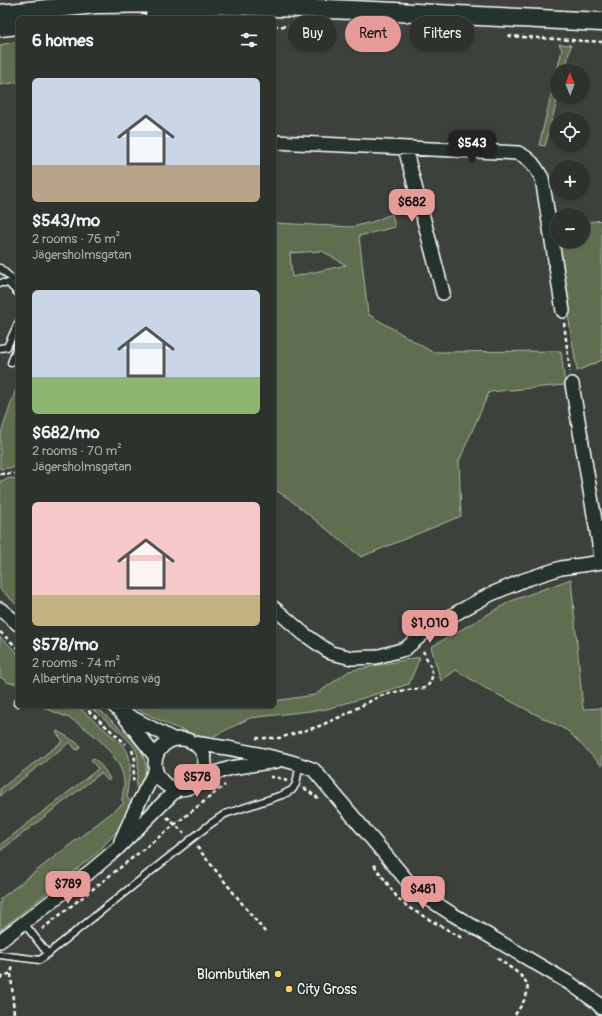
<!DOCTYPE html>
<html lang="en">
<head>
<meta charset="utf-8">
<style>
	:root { --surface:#2d322c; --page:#353a34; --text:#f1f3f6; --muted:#a7aaa9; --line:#484d48; --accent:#e69b98 }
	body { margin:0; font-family:Pangolin,sans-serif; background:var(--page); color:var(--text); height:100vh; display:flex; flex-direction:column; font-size:15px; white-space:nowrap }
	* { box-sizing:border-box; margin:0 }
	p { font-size:13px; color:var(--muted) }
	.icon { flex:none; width:22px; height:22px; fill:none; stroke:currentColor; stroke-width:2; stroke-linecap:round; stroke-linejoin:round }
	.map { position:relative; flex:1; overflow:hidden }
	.side { position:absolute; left:16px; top:16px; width:260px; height:692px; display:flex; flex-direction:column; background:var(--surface); border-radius:6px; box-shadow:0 1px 3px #0004,0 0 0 1px var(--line) }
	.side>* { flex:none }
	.guide { position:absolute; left:288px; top:16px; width:254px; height:36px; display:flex; gap:8px }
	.needle { width:26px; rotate:359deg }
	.controls { position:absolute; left:550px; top:64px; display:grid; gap:8px }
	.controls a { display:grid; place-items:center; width:40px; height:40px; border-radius:50%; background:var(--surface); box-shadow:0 1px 3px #0004,0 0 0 1px var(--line); font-size:20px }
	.price { position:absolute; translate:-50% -34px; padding:0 9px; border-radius:8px; background:var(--accent); color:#111; font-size:13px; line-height:26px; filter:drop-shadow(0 1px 2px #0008) }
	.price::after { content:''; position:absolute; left:50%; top:24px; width:12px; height:9px; margin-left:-6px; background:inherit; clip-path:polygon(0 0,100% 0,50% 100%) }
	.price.on { background:#222; color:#fff }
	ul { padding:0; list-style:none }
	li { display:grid; align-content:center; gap:8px; height:212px; padding:0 16px }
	li span { display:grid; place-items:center; height:124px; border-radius:6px; color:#555 }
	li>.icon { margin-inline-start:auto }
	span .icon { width:72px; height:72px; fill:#fffc; stroke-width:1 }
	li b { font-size:17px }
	h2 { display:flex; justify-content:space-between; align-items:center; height:48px; padding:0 16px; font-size:17px }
	.pill { padding:0 14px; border-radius:18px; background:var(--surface); box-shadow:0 1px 3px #0004,0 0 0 1px var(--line); font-size:14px; line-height:36px }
	.pill.on { background:var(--accent); color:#111 }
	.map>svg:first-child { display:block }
</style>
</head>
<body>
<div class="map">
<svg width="602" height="1016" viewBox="0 0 602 1016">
	<rect width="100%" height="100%" fill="#3c423b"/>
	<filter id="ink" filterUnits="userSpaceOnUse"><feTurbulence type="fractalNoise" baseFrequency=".025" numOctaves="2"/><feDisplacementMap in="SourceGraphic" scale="8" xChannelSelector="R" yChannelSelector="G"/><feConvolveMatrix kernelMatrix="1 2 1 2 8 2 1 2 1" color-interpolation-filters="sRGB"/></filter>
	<g filter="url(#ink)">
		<path fill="#5f6e4f" stroke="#afb6a7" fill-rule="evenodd" d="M 18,41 L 18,82 L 0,85 L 0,45 Z
			M 559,44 L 571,45 L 565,71 L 557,71 L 558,97 L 545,146 L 539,145 L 562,50 Z
			M 392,214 L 395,227 L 359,236 L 368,314 L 432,352 L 561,351 L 565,385 L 489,392 L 459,461 L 461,516 L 361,557 L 288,498 L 274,489 L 274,223 L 352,227 L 372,222 ZM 322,251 L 346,265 L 292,277 L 290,253 Z
			M 602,220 L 602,360 L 577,371 L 554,227 L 557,226 L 557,241 L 583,241 L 583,223 Z
			M 18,383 L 18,467 L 0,469 L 0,436 Z
			M 11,478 L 18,479 L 18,606 L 0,589 L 0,481 Z
			M 571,579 L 583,709 L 602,708 L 602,766 L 568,731 L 487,689 L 456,670 L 441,681 L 431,647 L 511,601 Z
			M 0,637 L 18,653 L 18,683 L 9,683 L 0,677 Z
			M 420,657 L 409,684 L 327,709 L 250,718 L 208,739 L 171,726 L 131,706 L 274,706 L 274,701 L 315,695 L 349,671 Z
			M 41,706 L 77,706 L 124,746 C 136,764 127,778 127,797 L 133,805 L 117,831 L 97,853 L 0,930 L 0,899 L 124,803 L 122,800 C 122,794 125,787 124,781 C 122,757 90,729 69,718 C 60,714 50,711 41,706 Z
			M 89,706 L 95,706 L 130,737 L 142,751 L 146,765 L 145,774 L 140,791 L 136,787 C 137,776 140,764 137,753 C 134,741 100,716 89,706 Z
			M 58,731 L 80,745 L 79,749 L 76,750 L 70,742 L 0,796 L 0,789 L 63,741 L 56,732 Z
			M 93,758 C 100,763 106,771 110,779 L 108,781 L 101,773 L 0,851 L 0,845 L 98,769 L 91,760 Z"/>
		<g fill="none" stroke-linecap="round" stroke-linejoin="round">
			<g stroke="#fff" stroke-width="9">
				<path id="lane" d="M 0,268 L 18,284
					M 0,283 L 8,283 L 18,293
					M 0,348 L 7,347 L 18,323
					M 11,363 L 18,344
					M 17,703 L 18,702
					M 24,923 L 48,954
					M 0,955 L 40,960 L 209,825 L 225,814 L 282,795 L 292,790 L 296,784 L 300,763"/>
			</g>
			<g stroke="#fff" stroke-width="16">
				<path id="street" d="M 274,142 L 518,153 C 531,159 535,166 542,178 L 563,311
					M 405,148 L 443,293
					M 572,384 L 602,562
					M 274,608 L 304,634 L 331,653 L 352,658 L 376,657 L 405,649 L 431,627 L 489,595 L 524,580 L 561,568 L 602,562
					M 0,609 L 18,624
					M 114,706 L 121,712 L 155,756
					M 125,714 L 173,739
					M155 764a25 25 0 1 1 50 0a25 25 0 1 1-50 0Z
					M 194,743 C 217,746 240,750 263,755 C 281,759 297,762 314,770 L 415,890 L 452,914 L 571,984 L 595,1001 L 602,1008
					M 202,777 L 231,768 L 277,761
					M 121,841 L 135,810 L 155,771
					M 0,941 L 92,870 L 118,848 L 177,789"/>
			</g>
			<g stroke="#fff" stroke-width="21">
				<path id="secondary" d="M 0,14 L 96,4 L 174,3 L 353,10 L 602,22
					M 154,18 L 205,14
					M 0,27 L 18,25"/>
			</g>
			<path stroke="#fff" stroke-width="2.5" stroke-dasharray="4 3" stroke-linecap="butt" d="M 274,26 L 319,27
				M 508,36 L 602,42
				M 564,323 L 570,372
				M 0,474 L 18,473
				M 0,632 L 18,648
				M 83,706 L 126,744
				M 256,738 L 279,738 L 317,727 L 340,717 L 380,696 L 399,691 L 426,688 C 438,674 430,666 423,651
				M 132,750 L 135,759 L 133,782
				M 270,777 L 276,777 L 287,781
				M 304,788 L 318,798
				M 167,817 L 184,833
				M 197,847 L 265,932
				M 374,865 L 399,900 L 411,909 L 462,938
				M 42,929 L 225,785
				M 497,958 C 527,980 539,982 514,1016
				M 0,978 L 11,973 L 13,966
				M 9,1016 L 14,1015 L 11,973"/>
			<use href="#lane" stroke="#26332d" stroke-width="6"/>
			<use href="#street" stroke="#26332d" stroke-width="13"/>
			<use href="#secondary" stroke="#26332d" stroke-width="18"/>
		</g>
	</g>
	<g fill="#ffd166" stroke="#26332d" stroke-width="1.5">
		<circle cx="278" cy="974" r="4"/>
		<circle cx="289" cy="989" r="4"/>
	</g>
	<g text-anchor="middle" stroke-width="3" stroke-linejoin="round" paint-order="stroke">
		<g font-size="14" fill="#fff" stroke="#26332d" text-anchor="end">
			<text x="270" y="979">Blombutiken</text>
			<text x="297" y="994" text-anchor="start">City Gross</text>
		</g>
	</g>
</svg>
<div class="controls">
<a><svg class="needle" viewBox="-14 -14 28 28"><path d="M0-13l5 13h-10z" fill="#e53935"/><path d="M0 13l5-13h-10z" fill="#a7aaa9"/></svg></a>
<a><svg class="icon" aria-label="locate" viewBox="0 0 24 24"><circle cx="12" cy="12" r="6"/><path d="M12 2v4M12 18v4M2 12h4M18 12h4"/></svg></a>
<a>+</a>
<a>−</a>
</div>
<b class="price on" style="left:472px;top:164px">$543</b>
<b class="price" style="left:412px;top:223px">$682</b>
<b class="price" style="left:430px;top:644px">$1,010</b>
<b class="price" style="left:197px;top:798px">$578</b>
<b class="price" style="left:68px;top:905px">$789</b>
<b class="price" style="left:423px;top:910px">$481</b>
<div class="guide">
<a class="pill">Buy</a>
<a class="pill on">Rent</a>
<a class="pill">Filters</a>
</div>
<section class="side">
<h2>6 homes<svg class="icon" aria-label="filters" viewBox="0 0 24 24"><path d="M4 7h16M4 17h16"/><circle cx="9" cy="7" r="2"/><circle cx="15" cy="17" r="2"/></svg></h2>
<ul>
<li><span style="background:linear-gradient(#c9d6e8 70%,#b9a48a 0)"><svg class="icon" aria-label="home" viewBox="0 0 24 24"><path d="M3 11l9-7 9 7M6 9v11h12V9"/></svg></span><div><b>$543/mo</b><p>2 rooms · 76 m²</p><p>Jägersholmsgatan</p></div></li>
<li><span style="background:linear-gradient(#c9d6e8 70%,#8fb573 0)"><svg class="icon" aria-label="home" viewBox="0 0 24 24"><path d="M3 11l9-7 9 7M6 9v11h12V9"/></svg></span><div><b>$682/mo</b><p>2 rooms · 70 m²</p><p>Jägersholmsgatan</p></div></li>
<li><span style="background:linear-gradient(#f6c9c9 75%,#c2b280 0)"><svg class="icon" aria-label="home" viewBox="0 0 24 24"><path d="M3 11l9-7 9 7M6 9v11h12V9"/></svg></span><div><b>$578/mo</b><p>2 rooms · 74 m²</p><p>Albertina Nyströms väg</p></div></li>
</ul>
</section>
</div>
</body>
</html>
